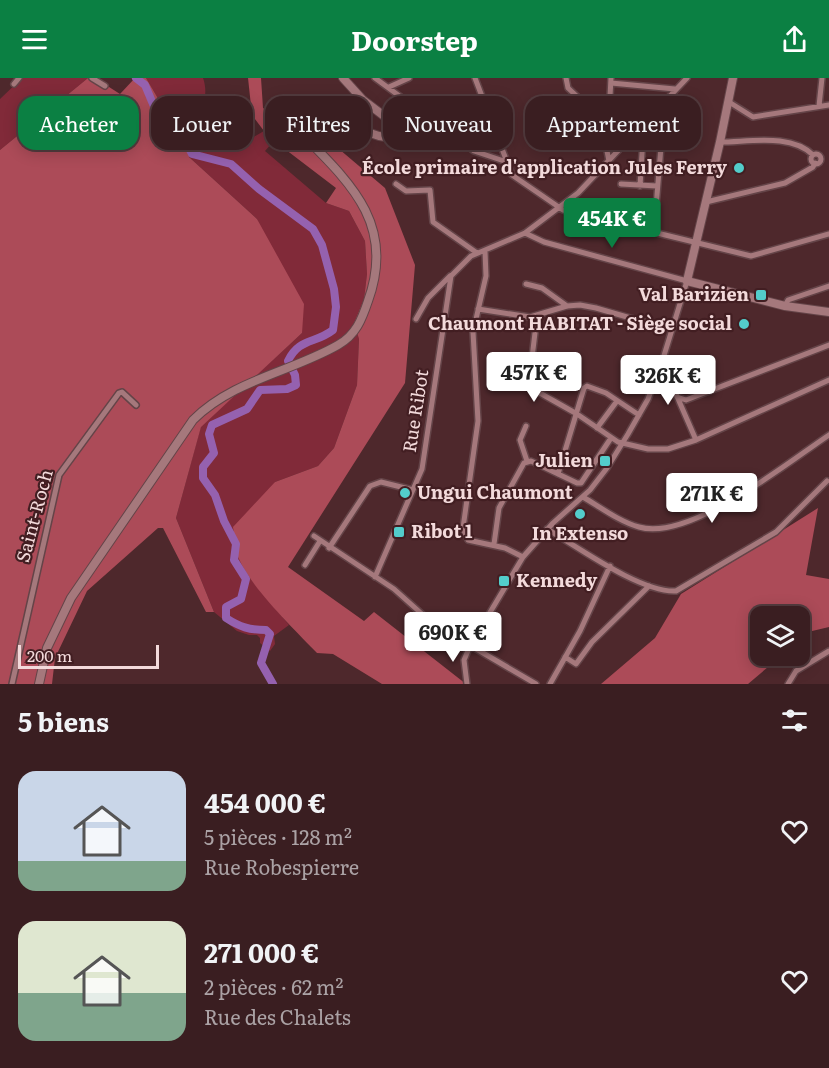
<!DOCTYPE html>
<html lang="fr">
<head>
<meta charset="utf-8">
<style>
	:root { --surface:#3a1e21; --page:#452b2e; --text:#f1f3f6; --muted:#aba2a5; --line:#543c3f; --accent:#0b8043 }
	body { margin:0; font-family:Literata,serif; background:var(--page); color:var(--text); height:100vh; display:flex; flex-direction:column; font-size:22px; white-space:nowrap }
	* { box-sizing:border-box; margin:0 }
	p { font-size:20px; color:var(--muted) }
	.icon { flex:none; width:33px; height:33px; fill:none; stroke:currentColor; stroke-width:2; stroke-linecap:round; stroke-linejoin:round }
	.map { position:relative; height:606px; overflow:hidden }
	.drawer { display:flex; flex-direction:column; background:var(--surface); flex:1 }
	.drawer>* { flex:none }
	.banner { position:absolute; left:18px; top:18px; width:794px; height:54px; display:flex; gap:12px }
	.buttons { position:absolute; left:750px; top:528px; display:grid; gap:12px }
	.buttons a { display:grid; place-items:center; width:60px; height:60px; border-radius:12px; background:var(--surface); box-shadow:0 3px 15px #0003,0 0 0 2px var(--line); font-size:30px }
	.scale { position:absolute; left:18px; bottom:15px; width:141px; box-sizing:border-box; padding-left:6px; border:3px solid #f3dadb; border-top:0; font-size:16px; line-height:21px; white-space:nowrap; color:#f3dadb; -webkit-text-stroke:4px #421e22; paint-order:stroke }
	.price { position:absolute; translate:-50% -51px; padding:0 14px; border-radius:6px; background:#fff; color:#222; font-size:20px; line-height:39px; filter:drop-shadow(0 2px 3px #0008) }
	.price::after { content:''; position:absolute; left:50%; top:36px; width:18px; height:14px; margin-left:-9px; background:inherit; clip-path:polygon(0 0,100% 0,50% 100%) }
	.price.active { background:var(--accent); color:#fff }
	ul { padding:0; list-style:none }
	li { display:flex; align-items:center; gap:18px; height:150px; padding:0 18px }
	li span { display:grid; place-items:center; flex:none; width:168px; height:120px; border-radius:18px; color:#555 }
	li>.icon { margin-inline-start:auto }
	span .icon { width:72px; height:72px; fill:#fffc; stroke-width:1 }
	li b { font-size:26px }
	h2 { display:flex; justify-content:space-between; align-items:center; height:72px; padding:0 18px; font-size:26px }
	.pill { padding:0 21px; border-radius:18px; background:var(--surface); box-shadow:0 3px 15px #0003,0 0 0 2px var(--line); font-size:21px; line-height:54px }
	.pill.active { background:var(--accent); color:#fff }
	header { display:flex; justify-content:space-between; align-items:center; height:78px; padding:0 18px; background:var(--accent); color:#fff; font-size:27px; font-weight:700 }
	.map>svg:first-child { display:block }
</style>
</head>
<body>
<header><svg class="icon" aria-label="menu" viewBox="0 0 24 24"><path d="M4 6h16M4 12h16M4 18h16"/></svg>Doorstep<svg class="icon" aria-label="share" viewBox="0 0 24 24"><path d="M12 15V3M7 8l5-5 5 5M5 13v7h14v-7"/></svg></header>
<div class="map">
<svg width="829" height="606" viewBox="0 0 829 606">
	<rect width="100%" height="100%" fill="#4e282c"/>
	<path fill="#812a39" d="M 22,0 L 88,0 L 0,72 L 0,21 Z
		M 146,0 L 203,0 C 209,17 203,34 190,48 L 166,34 Z
		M 237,53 L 250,61 L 264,53 L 273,64 L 265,73 L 326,125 L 349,133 L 365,163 L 367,196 L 364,221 L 354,245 L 359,261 L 357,307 L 334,370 L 318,388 L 275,404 L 239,480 L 249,499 L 289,547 L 274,558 L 275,566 L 270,573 L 260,565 L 260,560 L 257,557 L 249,557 L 237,553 L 214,534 L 176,440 L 201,348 L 302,255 L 257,141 L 189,79 L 189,65 L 200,55 L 212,60 L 217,54 L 228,59 Z"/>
	<path fill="#ac4b58" d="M 88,0 L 95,0 L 120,16 L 135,0 L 146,0 L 166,34 L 200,55 L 189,65 L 189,79 L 257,141 L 304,226 L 302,255 L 201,349 L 176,440 L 214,534 L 206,534 L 163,450 L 158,450 L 87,513 L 55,580 L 52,606 L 0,606 L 0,72 Z
		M 248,0 L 261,0 L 263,30 L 281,42 L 264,53 L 252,37 Z
		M 307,38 L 347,52 L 339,71 L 385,110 L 415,187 L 405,305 L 288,489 L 364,543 L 374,534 L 466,606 L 382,606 L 333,576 L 317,575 C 294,551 252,511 239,481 C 235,472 235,459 233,449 L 275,404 L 318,388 L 334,370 L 357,307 L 359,261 L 354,245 L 364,221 L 367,196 L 365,163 L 349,133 L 326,125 L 336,110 L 277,65 L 285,52 Z
		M 818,430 L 806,497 L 829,501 L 829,549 L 808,554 L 800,561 L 800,538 L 760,538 L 760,578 L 781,578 L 748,606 L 601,606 L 655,560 L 681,516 Z"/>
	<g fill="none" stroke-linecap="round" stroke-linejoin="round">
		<path stroke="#9561af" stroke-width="8" d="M 136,0 L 145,7 L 158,38 L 184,60 L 192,76 L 231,86 L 259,111 L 313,151 L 322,167 L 334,211 L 336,229 L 333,252 C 315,266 299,260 288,283 L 295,297 L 296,307 L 287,311 L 260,312 L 247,331 L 212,347 L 209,356 L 214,375 L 203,389 L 203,400 L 215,417 L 224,443 L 236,466 L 234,482 L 246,501 L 241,521 L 226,529 L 226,540 C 240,549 249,552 266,552 L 270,556 L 261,585 L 273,606"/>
		<g stroke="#644448" stroke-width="8">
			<path id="street" d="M 92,0 L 105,8
				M 375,0 L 474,73 L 507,84
				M 475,0 L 512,97 L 563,132 L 751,178 L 829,156
				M 566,0 L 568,10 L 583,24 L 598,24
				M 611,5 L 675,11
				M 14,6 L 19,0
				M 389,9 L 409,0
				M 729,24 L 753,39 L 829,27
				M 819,28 L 822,0
				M 720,64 C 749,64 791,55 813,77
				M811 81a5 5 0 1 1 10 0a5 5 0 1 1-10 0Z
				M 609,83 L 607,73 L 611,0
				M 396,106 L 406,113 L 430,112 L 433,144 L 477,175
				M 621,106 L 657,108
				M 640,108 L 644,43
				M 706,124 L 785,105 L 813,89 L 815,85
				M 651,154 L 656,129 L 663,45 L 662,35 L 658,28
				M 485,173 L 486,198 L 473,254 L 478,343 L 463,450 L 468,462 L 505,470 L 523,479
				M 526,206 L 542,210 L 567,228
				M 785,228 L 788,222 L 829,208
				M 478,231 L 530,239 L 567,228 L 580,227 L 596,230 L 672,252
				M 537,238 L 529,305 L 531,310 L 577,336 L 618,364 L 648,371 L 668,371 L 696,362 L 829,302
				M 416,241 L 428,220 L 450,198
				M 662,284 L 696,362
				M 677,319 L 686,322 L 829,267
				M 526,348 L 520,362 L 527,383
				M 597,350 L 617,323
				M 558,396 L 584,310 L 587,308 L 606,315 L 639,337
				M 583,419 C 600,429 620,444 639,449 C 689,464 787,385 829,357
				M 547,451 C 578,469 641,515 676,513 L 776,454 L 827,403
				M 314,458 L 394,511 L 432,545 L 536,606
				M 494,466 L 499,430 L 524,385 L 531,383 L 577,405 L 581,405 L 611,360
				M 329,470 L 370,408 L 381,404 L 413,412
				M 305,487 L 320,463
				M 375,499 L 422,391 L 451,198 L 471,178 L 525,155 L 578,115 L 687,0
				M 565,579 L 576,586 L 592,564 L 649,508
				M 12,606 L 59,397 L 119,315 L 122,314 L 136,327
				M 467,606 L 464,582 L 470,568 L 523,479 L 553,445 L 590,412 L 607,390 L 628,356 L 648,321 L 662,284 L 687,203 L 544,164 L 525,155
				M 550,606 L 580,553 L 610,488
				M 788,606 L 796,593 L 829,573"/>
		</g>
		<g stroke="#644448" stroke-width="10">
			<path id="secondary" d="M 733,0 L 720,64 L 687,203 L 785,228 L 829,234
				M 39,606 L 47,570 L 71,520 L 193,342 C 233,302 291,294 338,267 C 356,257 362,241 368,223 C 397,144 347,102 297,51 L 293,43 L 296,37 L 304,33 L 379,58 L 386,59 L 391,57 L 393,52 L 388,41 L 363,22 L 343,0"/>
		</g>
		<use href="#street" stroke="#a5787c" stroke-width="5"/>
		<use href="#secondary" stroke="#a5787c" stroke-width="8"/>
	</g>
	<g fill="#53cdcb" stroke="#421e22" stroke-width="2">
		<circle cx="739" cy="90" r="6"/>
		<rect x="755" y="211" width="12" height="12" rx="3"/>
		<circle cx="744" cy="246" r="6"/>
		<rect x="599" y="377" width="12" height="12" rx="3"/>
		<circle cx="405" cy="415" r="6"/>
		<circle cx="580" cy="436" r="6"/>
		<rect x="393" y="448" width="12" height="12" rx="3"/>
		<rect x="498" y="497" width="12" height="12" rx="3"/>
	</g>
	<g text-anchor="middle" stroke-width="4.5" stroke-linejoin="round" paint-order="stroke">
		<g font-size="18" font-weight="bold" fill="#f3dadb" stroke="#421e22" text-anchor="end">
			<text x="727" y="96">École primaire d'application Jules Ferry</text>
			<text x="749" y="223">Val Barizien</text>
			<text x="732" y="252">Chaumont HABITAT - Siège social</text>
			<text x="593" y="389">Julien</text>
			<text x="417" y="421" text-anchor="start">Ungui Chaumont</text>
			<text x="411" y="460" text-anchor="start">Ribot 1</text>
			<text x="580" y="462" text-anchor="middle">In Extenso</text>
			<text x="516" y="509" text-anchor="start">Kennedy</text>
		</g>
		<g font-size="18" fill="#f3dadb" stroke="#421e22">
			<text transform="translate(416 333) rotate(-81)" y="6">Rue Ribot</text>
			<text transform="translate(35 438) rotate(-75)" y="6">Saint-Roch</text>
		</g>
	</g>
</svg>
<div class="buttons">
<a><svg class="icon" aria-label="layers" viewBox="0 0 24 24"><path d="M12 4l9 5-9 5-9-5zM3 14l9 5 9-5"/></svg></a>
</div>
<div class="scale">200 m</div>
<b class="price active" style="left:612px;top:171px">454K €</b>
<b class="price" style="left:534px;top:325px">457K €</b>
<b class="price" style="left:668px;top:328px">326K €</b>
<b class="price" style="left:712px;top:446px">271K €</b>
<b class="price" style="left:453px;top:585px">690K €</b>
<div class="banner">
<a class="pill active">Acheter</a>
<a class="pill">Louer</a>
<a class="pill">Filtres</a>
<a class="pill">Nouveau</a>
<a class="pill">Appartement</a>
</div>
</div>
<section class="drawer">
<h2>5 biens<svg class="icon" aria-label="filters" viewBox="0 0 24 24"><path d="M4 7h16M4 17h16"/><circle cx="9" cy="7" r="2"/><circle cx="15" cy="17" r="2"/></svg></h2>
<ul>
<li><span style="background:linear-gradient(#c9d6e8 75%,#7fa58c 0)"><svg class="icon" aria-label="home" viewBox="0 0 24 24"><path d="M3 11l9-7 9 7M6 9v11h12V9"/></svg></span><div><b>454 000 €</b><p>5 pièces · 128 m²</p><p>Rue Robespierre</p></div><svg class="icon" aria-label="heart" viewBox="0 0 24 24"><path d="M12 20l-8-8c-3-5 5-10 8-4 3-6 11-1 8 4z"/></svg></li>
<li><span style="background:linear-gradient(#dfe7d0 60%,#7fa58c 0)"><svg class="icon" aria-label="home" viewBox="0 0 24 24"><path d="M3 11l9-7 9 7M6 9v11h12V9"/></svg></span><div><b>271 000 €</b><p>2 pièces · 62 m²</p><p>Rue des Chalets</p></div><svg class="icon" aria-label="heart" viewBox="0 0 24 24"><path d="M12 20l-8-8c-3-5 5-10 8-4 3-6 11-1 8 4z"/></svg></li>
</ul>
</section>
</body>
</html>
